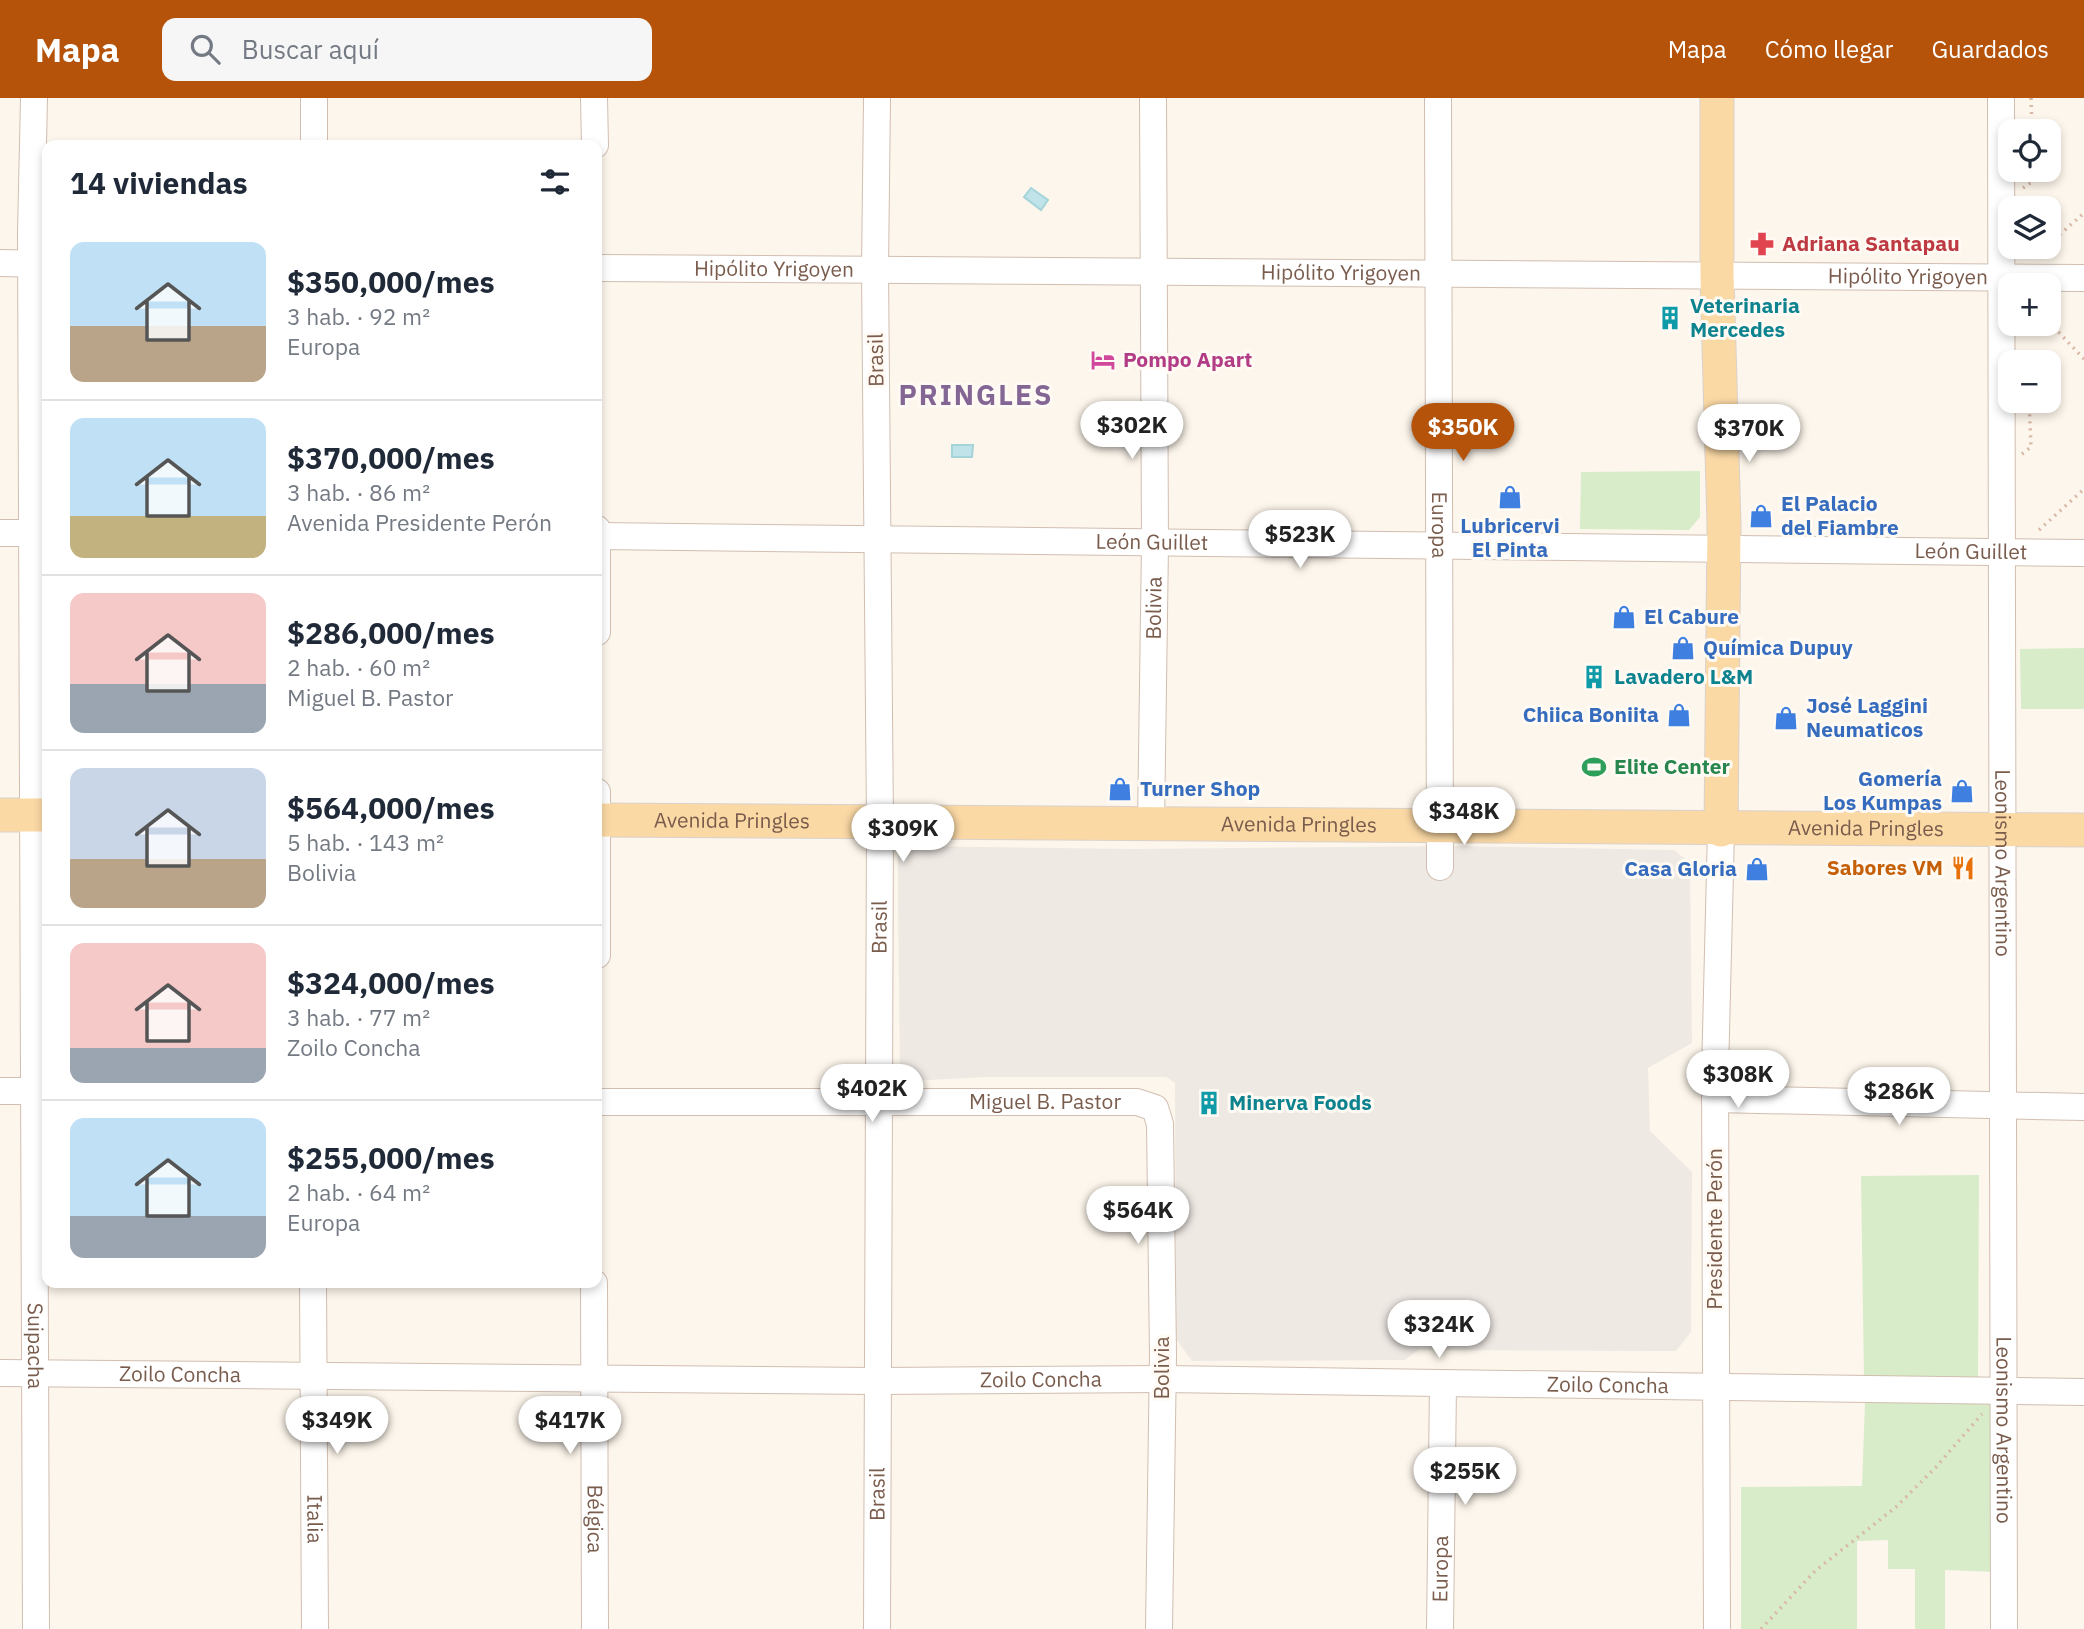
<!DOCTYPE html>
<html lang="es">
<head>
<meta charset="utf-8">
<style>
	:root { --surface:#fff; --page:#f6f6f7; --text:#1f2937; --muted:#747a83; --line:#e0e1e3; --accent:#b45309 }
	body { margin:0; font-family:"IBM Plex Sans",sans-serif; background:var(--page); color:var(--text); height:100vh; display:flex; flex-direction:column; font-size:26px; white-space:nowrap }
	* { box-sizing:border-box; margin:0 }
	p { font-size:23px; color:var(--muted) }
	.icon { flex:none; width:38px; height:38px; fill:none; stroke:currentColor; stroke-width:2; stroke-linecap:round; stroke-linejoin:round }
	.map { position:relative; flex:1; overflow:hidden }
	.details { position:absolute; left:42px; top:42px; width:560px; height:1148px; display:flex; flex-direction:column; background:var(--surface); border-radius:14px; box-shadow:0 4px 10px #0003 }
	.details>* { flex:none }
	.controls { position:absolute; left:1998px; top:21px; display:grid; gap:14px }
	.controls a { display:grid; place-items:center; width:63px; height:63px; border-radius:14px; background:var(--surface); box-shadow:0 4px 10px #0003; font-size:35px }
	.price { position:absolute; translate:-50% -60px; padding:0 16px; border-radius:24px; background:#fff; color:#222; font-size:23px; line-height:46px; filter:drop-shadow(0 2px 4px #0008) }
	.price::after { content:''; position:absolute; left:50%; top:42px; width:21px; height:16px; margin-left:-10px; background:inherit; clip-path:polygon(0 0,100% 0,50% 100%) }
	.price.selected { background:var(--accent); color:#fff }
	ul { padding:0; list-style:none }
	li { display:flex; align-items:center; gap:21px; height:175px; padding:0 28px }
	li+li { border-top:2px solid var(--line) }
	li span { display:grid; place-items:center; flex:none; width:196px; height:140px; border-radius:14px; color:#555 }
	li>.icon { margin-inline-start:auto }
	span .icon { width:84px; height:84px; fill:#fffc; stroke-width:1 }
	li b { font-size:30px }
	h2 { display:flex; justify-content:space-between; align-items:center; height:84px; padding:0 28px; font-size:30px }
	header { display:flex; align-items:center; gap:42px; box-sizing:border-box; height:98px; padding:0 35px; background:var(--accent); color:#fff }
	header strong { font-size:33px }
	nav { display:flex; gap:38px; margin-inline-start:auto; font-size:24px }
	.search { width:490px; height:63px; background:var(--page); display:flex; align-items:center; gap:18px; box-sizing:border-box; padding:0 24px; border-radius:14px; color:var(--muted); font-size:26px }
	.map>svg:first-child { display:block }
</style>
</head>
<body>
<header>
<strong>Mapa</strong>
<div class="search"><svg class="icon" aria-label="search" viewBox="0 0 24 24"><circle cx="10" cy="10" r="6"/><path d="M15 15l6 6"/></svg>Buscar aquí</div>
<nav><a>Mapa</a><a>Cómo llegar</a><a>Guardados</a></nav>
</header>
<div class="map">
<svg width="2084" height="1531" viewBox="0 0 2084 1531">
	<rect width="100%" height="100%" fill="#fdf6ec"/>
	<path fill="#efe9e4" d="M 911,748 L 1132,751 L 1458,748 L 1674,752 L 1690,765 L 1692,945 L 1648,970 L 1650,1033 L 1692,1074 L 1691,1234 L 1676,1253 L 1418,1252 L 1405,1262 L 1192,1263 L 1176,1241 L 1175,985 L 1166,979 L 989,979 L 908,983 L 900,974 L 898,805 L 898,759 Z"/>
	<path fill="#d8ecc9" d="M 1700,373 L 1700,419 L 1689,432 L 1580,431 L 1581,374 Z
		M 2084,550 L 2084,611 L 2021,611 L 2020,551 Z
		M 1979,1077 L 1978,1283 L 1864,1281 L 1861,1078 Z
		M 1865,1304 L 1991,1305 L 1995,1474 L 1945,1472 L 1945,1531 L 1915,1531 L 1915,1471 L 1888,1471 L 1888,1442 L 1857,1443 L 1857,1531 L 1741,1531 L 1741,1389 L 1862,1388 Z"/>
	<path fill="#bfe3e8" stroke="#a5d3da" stroke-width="2" d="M 1031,90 L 1048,102 L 1041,112 L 1024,99 Z
		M 952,347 L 973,347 L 972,359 L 952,359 Z"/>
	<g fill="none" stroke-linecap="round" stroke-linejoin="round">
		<g stroke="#d1beb0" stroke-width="28">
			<g id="minor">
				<path id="s1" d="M 34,0 L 31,135 L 36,1531"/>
				<path d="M 594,0 L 595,47"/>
				<path id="s2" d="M 1438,0 L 1440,769"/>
				<path id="s3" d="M 2001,0 L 2004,1531"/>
				<path d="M 314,47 L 314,0"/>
				<path d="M 0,165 L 47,166"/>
				<path id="s4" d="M 597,170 L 2084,180"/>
				<path d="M 597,431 L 597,534"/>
				<path d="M 0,435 L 47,435"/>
				<path id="s5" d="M 597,438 L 2084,455"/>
				<path d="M 597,694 L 597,857"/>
				<path id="s6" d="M 1151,727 L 1155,447 L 1153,0"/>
				<path d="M 0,993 L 47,993"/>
				<path d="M 1715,1001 L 2084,1009"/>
				<path id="s7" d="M 597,1004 L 1137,1004 L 1155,1010 L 1160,1026 L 1163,1257 L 1159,1531"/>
				<path id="s8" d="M 313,1185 L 315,1531"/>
				<path id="s9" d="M 594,1185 L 595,1531"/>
				<path id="s10" d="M 0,1275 L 877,1283 L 1162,1281 L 2084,1294"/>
				<path id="s11" d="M 877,1531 L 880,725 L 875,172 L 877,0"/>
				<path id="s12" d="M 1440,1531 L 1443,1286"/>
				<path d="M 1717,1531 L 1715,975 L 1721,732"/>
			</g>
		</g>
		<g stroke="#dad1cd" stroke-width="35">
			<g id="major">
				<path d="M 1717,0 L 1717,178 L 1724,427 L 1721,732"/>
				<path d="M 0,717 L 47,717"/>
				<path id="s13" d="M 597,722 L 2084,732"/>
			</g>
		</g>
		<path stroke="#d9b8a5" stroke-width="3.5" stroke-dasharray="2 5" stroke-linecap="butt" d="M 2031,0 L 2032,33
			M 2023,90 L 2033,83 L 2032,72
			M 2049,146 L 2084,115
			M 2035,159 L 2046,149
			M 2049,224 L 2084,261
			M 2022,356 L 2031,349 L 2029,303
			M 2039,432 L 2084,391
			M 1761,1531 L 1815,1473 L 1896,1409 L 1936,1369 L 1982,1316"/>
		<use href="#minor" stroke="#fff" stroke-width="26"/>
		<use href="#major" stroke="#fbd9a5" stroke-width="33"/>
	</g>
	<defs>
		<g id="pharmacy-bare" transform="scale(1.89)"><path d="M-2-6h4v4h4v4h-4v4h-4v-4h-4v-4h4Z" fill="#e0444e" stroke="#fffaf3" stroke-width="2.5" paint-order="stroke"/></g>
		<g id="building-bare" transform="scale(1.89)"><path d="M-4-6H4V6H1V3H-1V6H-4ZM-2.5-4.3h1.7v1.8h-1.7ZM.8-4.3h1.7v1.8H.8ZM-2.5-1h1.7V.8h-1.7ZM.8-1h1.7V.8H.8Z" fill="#0f9aa8" stroke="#fffaf3" stroke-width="2.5" paint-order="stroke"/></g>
		<g id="hotel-bare" transform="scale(1.89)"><path d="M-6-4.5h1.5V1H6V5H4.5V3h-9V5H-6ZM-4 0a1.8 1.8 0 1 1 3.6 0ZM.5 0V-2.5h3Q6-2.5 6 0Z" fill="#d1479c" stroke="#fffaf3" stroke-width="2.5" paint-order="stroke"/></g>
		<g id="shop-bare" transform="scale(1.89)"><path d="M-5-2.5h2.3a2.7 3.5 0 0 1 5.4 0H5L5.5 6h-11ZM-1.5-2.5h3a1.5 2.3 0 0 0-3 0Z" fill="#3f7fe0" stroke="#fffaf3" stroke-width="2.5" paint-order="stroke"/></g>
		<g id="stadium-bare" transform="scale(1.89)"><path d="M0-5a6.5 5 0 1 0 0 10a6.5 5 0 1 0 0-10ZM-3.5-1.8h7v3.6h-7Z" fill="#2e9e5b" stroke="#fffaf3" stroke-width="2.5" paint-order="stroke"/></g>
		<g id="restaurant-bare" transform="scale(1.89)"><path d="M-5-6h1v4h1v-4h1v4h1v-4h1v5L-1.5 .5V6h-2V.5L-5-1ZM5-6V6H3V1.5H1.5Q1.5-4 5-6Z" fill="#e8710a" stroke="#fffaf3" stroke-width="2.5" paint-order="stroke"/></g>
	</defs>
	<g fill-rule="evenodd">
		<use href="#pharmacy-bare" x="1762" y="146"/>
		<use href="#building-bare" x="1670" y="220"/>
		<use href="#hotel-bare" x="1103" y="262"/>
		<use href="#shop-bare" x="1510" y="399"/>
		<use href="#shop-bare" x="1761" y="418"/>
		<use href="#shop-bare" x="1624" y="519"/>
		<use href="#shop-bare" x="1683" y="550"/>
		<use href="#building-bare" x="1594" y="579"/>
		<use href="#shop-bare" x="1679" y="617"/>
		<use href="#shop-bare" x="1786" y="620"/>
		<use href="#stadium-bare" x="1594" y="669"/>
		<use href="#shop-bare" x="1120" y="691"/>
		<use href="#shop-bare" x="1962" y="693"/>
		<use href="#restaurant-bare" x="1963" y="770"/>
		<use href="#shop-bare" x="1757" y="771"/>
		<use href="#building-bare" x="1209" y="1005"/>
	</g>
	<g text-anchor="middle" stroke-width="6" stroke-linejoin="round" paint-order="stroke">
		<g font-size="21" font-weight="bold" fill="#be3a42" stroke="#fffaf3" text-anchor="start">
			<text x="1782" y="153">Adriana Santapau</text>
		</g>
		<g font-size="21" fill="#7a5c4d" stroke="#fffaf3">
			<text dy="7" stroke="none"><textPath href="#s4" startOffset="177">Hipólito Yrigoyen</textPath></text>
			<text dy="7" stroke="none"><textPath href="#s4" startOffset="744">Hipólito Yrigoyen</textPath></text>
			<text dy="7" stroke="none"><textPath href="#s4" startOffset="1311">Hipólito Yrigoyen</textPath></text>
			<text transform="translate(876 262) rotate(-91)" y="7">Brasil</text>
			<text dy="7" stroke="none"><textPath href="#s2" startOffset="427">Europa</textPath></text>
			<text dy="7" stroke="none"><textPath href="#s5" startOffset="555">León Guillet</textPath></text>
			<text dy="7" stroke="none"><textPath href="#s5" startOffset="1374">León Guillet</textPath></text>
			<text dy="7" stroke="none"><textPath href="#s6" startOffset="217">Bolivia</textPath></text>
			<text dy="7" stroke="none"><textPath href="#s13" startOffset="135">Avenida Pringles</textPath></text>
			<text dy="7" stroke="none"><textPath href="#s13" startOffset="702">Avenida Pringles</textPath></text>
			<text dy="7" stroke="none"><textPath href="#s13" startOffset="1269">Avenida Pringles</textPath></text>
			<text dy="7" stroke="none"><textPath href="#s3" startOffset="765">Leonismo Argentino</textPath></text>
			<text dy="7" stroke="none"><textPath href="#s11" startOffset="702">Brasil</textPath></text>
			<text dy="7" stroke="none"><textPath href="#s7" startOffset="448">Miguel B. Pastor</textPath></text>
			<text transform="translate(1715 1131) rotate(-90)" y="7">Presidente Perón</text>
			<text dy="7" stroke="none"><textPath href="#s1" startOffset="1248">Suipacha</textPath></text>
			<text transform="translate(1162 1270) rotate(-90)" y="7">Bolivia</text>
			<text dy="7" stroke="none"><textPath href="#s10" startOffset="180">Zoilo Concha</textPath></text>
			<text dy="7" stroke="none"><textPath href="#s10" startOffset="1041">Zoilo Concha</textPath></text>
			<text dy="7" stroke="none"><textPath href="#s10" startOffset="1608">Zoilo Concha</textPath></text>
			<text dy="7" stroke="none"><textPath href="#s3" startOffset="1332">Leonismo Argentino</textPath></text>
			<text dy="7" stroke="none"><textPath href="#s11" startOffset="135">Brasil</textPath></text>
			<text dy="7" stroke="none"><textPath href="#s8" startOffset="236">Italia</textPath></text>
			<text dy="7" stroke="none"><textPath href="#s9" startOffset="236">Bélgica</textPath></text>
			<text dy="7" stroke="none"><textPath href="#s12" startOffset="60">Europa</textPath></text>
		</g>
		<g font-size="21" font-weight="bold" fill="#0d838f" stroke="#fffaf3" text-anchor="start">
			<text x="1690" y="215">Veterinaria<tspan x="1690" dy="24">Mercedes</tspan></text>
			<text x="1614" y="586">Lavadero L&amp;M</text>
			<text x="1229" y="1012">Minerva Foods</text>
		</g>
		<g font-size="21" font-weight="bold" fill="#b23c85" stroke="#fffaf3" text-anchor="start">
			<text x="1123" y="269">Pompo Apart</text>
		</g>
		<g font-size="21" font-weight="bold" fill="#366cbe" stroke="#fffaf3" text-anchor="start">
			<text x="1781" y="413">El Palacio<tspan x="1781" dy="24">del Fiambre</tspan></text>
			<text x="1510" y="435" text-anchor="middle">Lubricervi<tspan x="1510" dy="24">El Pinta</tspan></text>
			<text x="1644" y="526">El Cabure</text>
			<text x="1703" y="557">Química Dupuy</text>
			<text x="1806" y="615">José Laggini<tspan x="1806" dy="24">Neumaticos</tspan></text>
			<text x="1659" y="624" text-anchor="end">Chiica Boniita</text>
			<text x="1942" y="688" text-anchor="end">Gomería<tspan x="1942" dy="24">Los Kumpas</tspan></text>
			<text x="1140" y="698">Turner Shop</text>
			<text x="1737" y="778" text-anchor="end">Casa Gloria</text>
		</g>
		<g font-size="21" font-weight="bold" fill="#27864d" stroke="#fffaf3" text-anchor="start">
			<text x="1614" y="676">Elite Center</text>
		</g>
		<g font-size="21" font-weight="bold" fill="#c56008" stroke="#fffaf3" text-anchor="end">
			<text x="1943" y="777">Sabores VM</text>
		</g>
		<g font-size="28" font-weight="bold" letter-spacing="2" fill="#846695" stroke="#fffaf3">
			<text x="976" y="307">PRINGLES</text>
		</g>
	</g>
</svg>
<div class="controls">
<a><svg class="icon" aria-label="locate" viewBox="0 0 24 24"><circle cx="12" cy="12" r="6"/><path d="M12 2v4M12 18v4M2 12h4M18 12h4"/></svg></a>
<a><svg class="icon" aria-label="layers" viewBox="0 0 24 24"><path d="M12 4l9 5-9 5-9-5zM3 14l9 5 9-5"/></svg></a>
<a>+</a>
<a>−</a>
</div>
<b class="price" style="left:1132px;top:363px">$302K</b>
<b class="price selected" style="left:1463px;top:365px">$350K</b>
<b class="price" style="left:1749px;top:366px">$370K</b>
<b class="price" style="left:1300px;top:472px">$523K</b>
<b class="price" style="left:1464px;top:749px">$348K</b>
<b class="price" style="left:903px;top:766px">$309K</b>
<b class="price" style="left:1738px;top:1012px">$308K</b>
<b class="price" style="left:872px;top:1026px">$402K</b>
<b class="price" style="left:1899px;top:1029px">$286K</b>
<b class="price" style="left:1138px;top:1148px">$564K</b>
<b class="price" style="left:1439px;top:1262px">$324K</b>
<b class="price" style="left:337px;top:1358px">$349K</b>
<b class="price" style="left:570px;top:1358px">$417K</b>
<b class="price" style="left:1465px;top:1409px">$255K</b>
<section class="details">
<h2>14 viviendas<svg class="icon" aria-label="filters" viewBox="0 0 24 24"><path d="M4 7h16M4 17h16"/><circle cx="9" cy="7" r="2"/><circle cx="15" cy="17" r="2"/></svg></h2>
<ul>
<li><span style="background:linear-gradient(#bfe0f5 60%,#b9a48a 0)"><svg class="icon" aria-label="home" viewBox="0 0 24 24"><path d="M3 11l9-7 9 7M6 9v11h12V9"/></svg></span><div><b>$350,000/mes</b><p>3 hab. · 92 m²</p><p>Europa</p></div></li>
<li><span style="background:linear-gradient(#bfe0f5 70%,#c2b280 0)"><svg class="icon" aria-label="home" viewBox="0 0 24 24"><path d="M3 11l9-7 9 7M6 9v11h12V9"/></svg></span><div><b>$370,000/mes</b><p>3 hab. · 86 m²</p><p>Avenida Presidente Perón</p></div></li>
<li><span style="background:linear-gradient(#f6c9c9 65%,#9aa5b1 0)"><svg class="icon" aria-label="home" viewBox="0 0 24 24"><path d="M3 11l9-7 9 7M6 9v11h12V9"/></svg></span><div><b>$286,000/mes</b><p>2 hab. · 60 m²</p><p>Miguel B. Pastor</p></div></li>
<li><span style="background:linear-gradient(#c9d6e8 65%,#b9a48a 0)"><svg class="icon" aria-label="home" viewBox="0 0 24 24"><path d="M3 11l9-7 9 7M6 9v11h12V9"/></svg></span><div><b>$564,000/mes</b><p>5 hab. · 143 m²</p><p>Bolivia</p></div></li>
<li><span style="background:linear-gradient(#f6c9c9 75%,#9aa5b1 0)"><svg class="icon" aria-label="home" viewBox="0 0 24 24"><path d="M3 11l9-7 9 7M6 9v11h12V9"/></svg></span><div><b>$324,000/mes</b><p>3 hab. · 77 m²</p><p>Zoilo Concha</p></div></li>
<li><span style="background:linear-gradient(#bfe0f5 70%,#9aa5b1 0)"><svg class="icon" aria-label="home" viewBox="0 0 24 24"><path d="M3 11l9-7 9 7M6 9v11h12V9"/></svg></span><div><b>$255,000/mes</b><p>2 hab. · 64 m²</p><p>Europa</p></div></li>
</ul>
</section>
</div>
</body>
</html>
